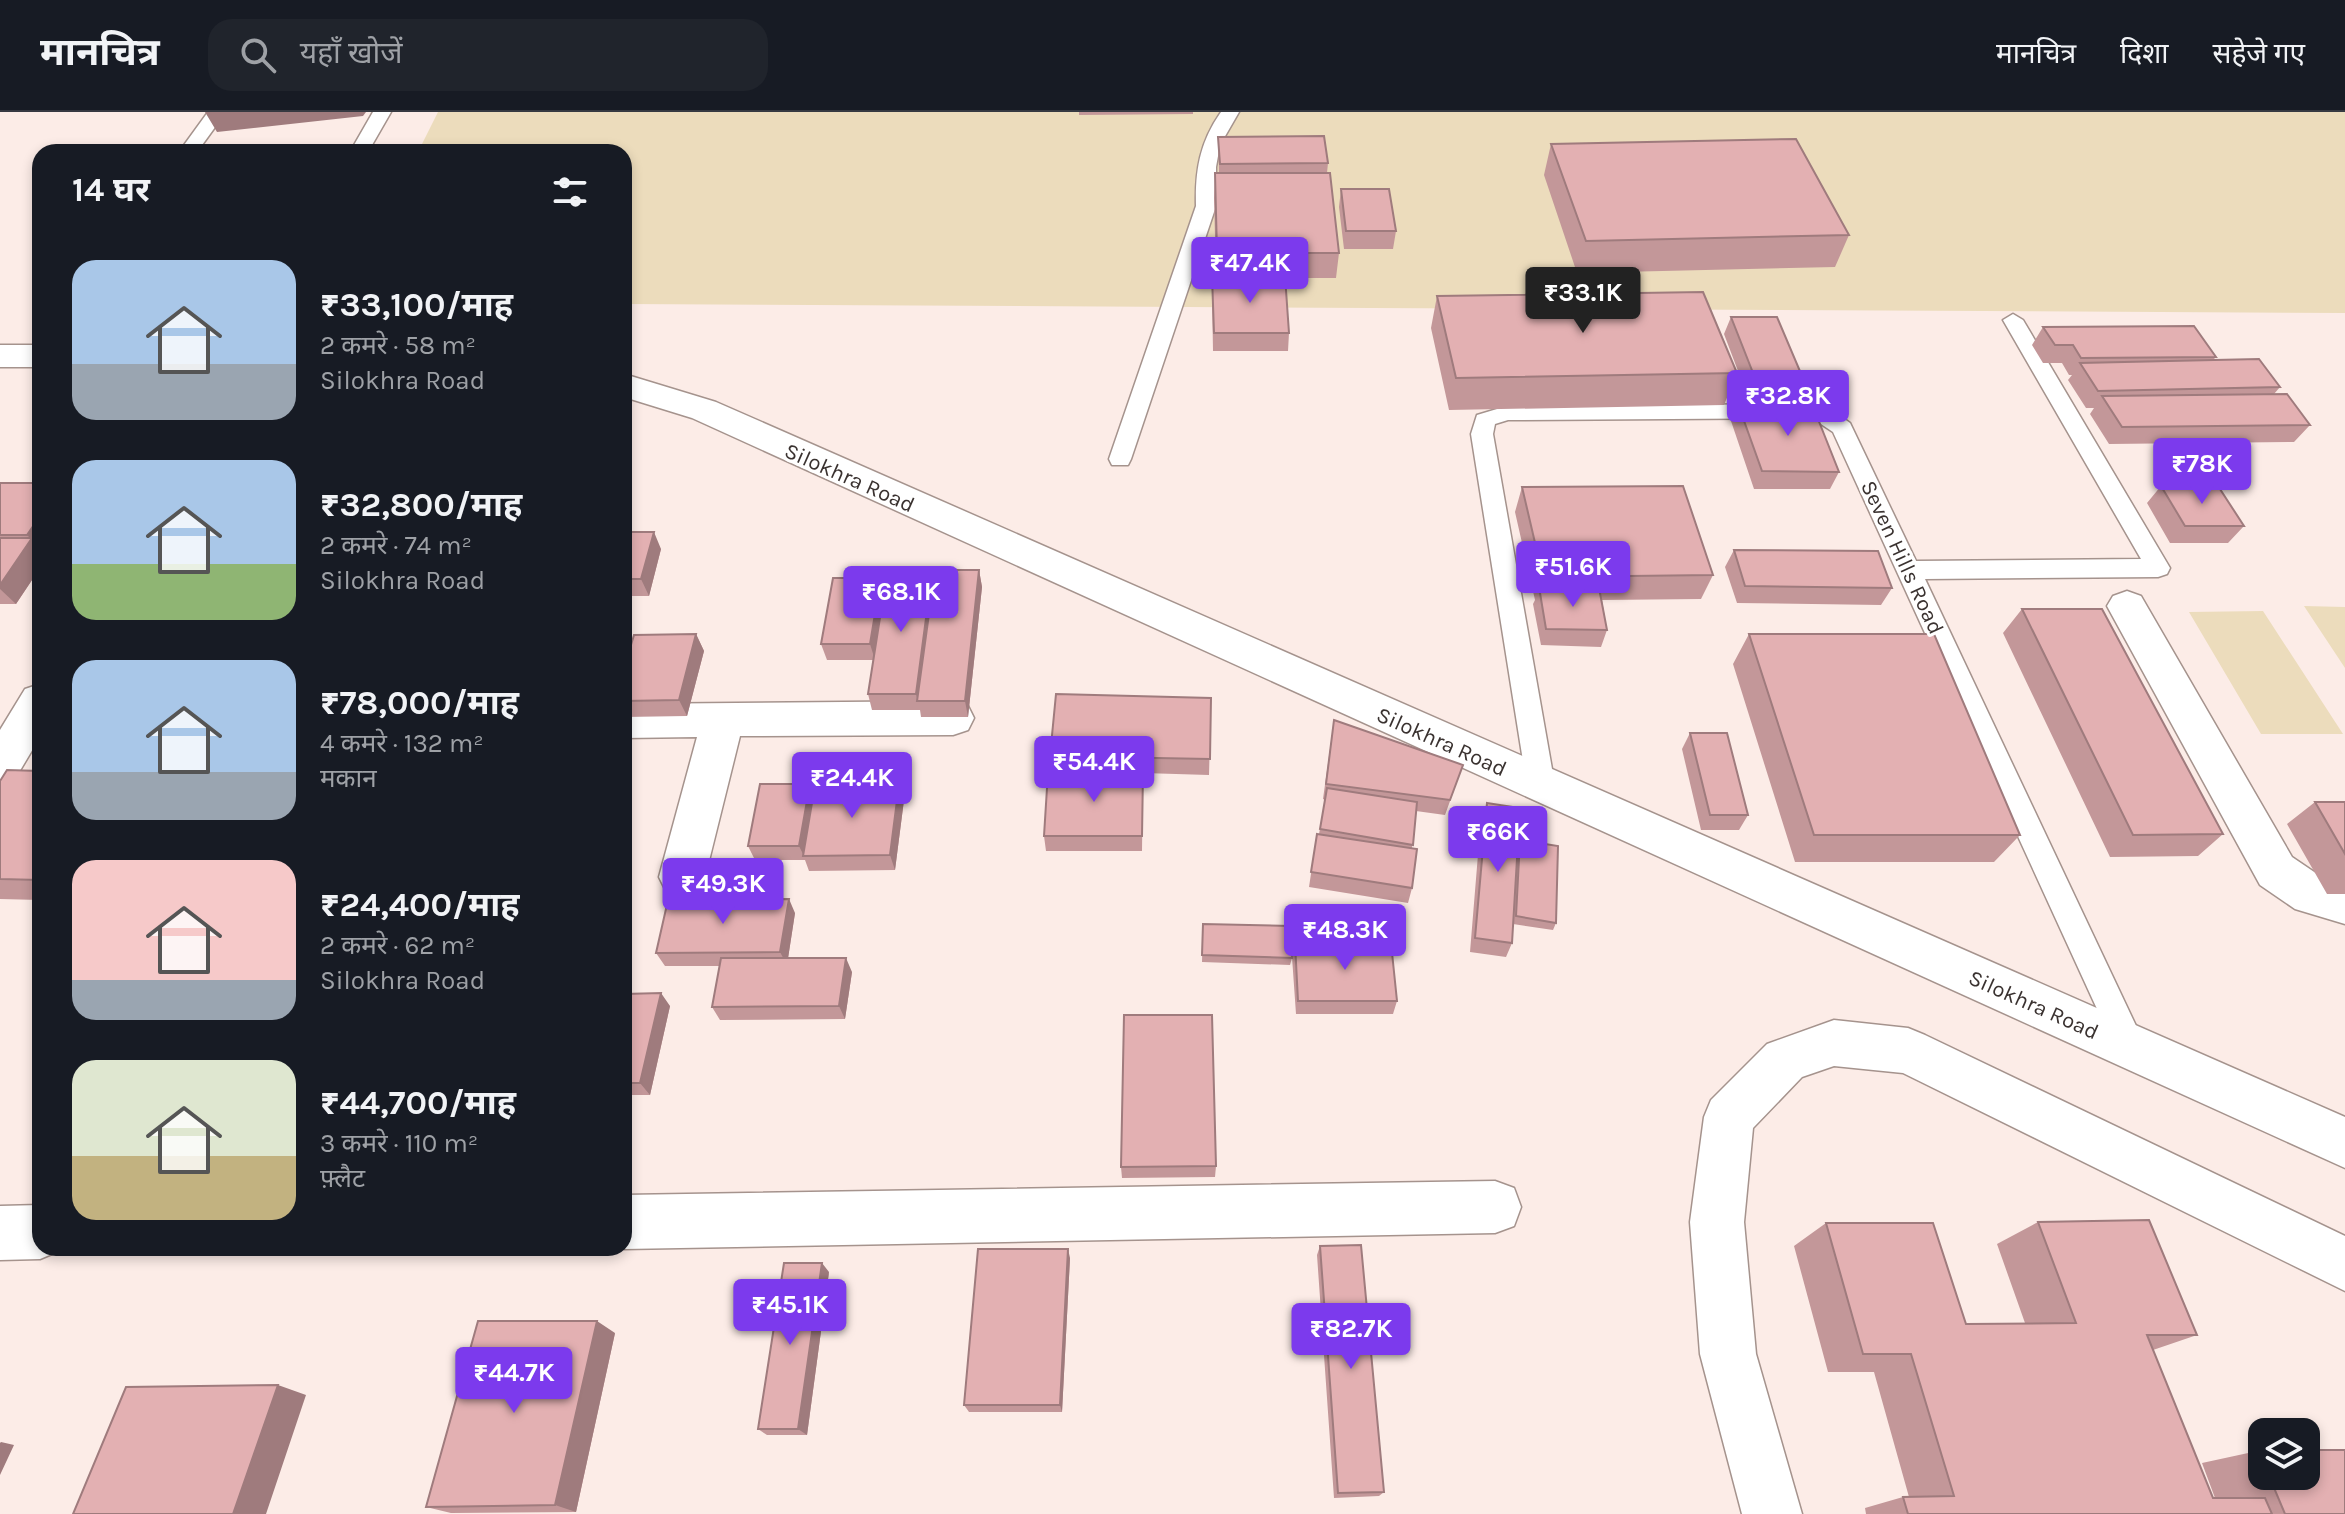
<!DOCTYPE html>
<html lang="hi">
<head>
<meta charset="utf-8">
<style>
	:root { --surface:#171b24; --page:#20242c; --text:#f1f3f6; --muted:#9ea1a6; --line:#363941; --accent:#7c3aed }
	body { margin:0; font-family:Karla,"Noto Sans Devanagari",sans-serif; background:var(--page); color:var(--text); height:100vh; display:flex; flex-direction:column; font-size:30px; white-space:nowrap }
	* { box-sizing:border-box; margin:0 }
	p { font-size:26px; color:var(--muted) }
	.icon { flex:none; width:44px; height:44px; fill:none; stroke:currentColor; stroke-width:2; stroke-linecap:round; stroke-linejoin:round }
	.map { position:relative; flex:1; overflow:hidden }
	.drawer { position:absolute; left:32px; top:32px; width:600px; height:1112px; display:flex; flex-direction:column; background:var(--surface); border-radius:24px; box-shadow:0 4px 12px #0003 }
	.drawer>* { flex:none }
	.controls { position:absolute; left:2248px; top:1306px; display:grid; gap:16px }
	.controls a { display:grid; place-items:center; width:72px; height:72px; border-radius:16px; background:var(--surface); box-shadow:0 4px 12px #0003; font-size:40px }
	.price { position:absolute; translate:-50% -68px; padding:0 18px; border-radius:8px; background:var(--accent); color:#fff; font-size:26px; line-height:52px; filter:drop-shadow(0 2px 4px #0008) }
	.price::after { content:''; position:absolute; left:50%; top:48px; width:24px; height:18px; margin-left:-12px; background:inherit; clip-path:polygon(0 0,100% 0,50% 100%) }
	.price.selected { background:#222; color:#fff }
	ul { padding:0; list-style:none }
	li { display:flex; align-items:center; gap:24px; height:200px; padding:0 40px }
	li span { display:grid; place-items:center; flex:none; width:224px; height:160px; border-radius:24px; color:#555 }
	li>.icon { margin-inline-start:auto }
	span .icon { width:96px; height:96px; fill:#fffc; stroke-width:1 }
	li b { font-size:34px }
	h2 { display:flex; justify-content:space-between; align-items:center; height:96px; padding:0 40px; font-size:34px }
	header { display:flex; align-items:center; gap:48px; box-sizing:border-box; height:112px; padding:0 40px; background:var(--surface); border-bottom:2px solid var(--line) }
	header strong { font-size:38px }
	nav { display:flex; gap:44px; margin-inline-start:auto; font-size:28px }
	.search { width:560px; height:72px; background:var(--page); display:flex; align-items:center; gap:20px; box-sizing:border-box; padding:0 28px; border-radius:24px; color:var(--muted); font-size:30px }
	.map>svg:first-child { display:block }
</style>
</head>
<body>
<header>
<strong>मानचित्र</strong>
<div class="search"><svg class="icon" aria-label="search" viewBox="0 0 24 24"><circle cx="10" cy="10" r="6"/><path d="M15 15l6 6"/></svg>यहाँ खोजें</div>
<nav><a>मानचित्र</a><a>दिशा</a><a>सहेजे गए</a></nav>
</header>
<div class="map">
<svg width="2345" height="1402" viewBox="0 0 2345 1402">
	<rect width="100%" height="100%" fill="#fcece7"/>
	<path fill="#ecdcbc" d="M 438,0 L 2345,0 L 2345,201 L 624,192 L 624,40 L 418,40 Z
		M 2304,494 L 2345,495 L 2345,556 Z
		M 2263,499 L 2343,622 L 2261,622 L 2189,500 Z"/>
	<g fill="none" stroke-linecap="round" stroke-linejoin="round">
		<g stroke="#a5938d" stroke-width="3">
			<path id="service" d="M 208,0 L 226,0 L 197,40 L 179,40 Z
				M 373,0 L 391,0 L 368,40 L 350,40 Z
				M 1221,0 L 1239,0 L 1220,33 L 1216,55 L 1216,94 L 1131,347 L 1128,353 L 1112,353 L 1109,347 L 1196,94 C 1195,58 1200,30 1221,0 Z
				M 2013,202 L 2023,208 L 2170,456 L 2167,462 L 2158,465 L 1925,467 L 2146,935 L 2141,945 L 2130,950 L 2119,945 L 1833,320 L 1818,310 L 1804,306 L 1508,308 L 1495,312 L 1493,322 L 1555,674 L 1551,682 L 1541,685 L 1531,682 L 1527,674 L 1471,322 L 1477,303 L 1507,294 L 1804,292 L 1833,299 L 1850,311 L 1916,449 L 2141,447 L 2003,208 Z"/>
		</g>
		<g stroke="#a5938d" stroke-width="3">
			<path id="minor" d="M 0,233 L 40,233 L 40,255 L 0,255 Z
				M 624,262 L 716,290 L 2345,1005 L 2345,1056 L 692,306 L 624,285 Z
				M 2127,479 L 2141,484 L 2292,745 L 2323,766 L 2345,772 L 2345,812 L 2295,797 L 2260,773 L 2107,494 L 2113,484 Z
				M 40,572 L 40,625 L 15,667 L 0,672 L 0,618 L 25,577 Z
				M 953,589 L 968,594 L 974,606 L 968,618 L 953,623 L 740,624 L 705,765 L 698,779 L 682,784 L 666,779 L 659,765 L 697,625 L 624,626 L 624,592 Z
				M 1834,908 L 1908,916 L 1925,923 L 2345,1124 L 2345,1179 L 1903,961 L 1834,954 L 1802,965 L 1753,1016 L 1744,1110 L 1756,1242 L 1802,1402 L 1742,1402 L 1700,1242 L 1690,1110 L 1704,1005 L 1711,988 L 1767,932 Z
				M 1495,1069 L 1514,1076 L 1521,1095 L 1514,1114 L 1495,1121 L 624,1137 L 623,1136 L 624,1083 Z
				M 40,1093 L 40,1136 L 60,1136 L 59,1139 L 40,1147 L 0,1148 L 0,1094 Z"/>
		</g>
		<use href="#service" fill="#fff" fill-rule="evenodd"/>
		<use href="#minor" fill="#fff" fill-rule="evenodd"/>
	</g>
	<path fill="#c39799" d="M 1079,0 L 1193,0 L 1193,2 L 1079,3 Z
		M 1218,25 L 1328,51 L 1327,61 L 1339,141 L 1336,166 L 1285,166 L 1289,221 L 1288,239 L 1213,239 L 1212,181 L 1212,164 L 1216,164 L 1214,86 L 1215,61 L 1219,61 Z
		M 1551,32 L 1849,123 L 1835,155 L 1577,161 L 1544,63 Z
		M 1341,77 L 1396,119 L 1393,137 L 1344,137 L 1339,95 Z
		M 1437,184 L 1737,261 L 1724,293 L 1449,298 L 1431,216 Z
		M 1731,205 L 1805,271 L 1796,288 L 1749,288 L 1724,222 Z
		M 2043,215 L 2216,245 L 2213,248 L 2280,275 L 2274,282 L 2310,313 L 2294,330 L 2109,332 L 2090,302 L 2094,296 L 2086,296 L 2068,268 L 2072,263 L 2069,263 L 2062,251 L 2043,251 L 2032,233 Z
		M 1738,292 L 1839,360 L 1830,377 L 1754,377 L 1731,309 Z
		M 0,371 L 40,371 L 40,456 L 16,492 L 0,492 Z
		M 2161,374 L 2244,414 L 2228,431 L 2170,431 L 2147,391 Z
		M 1522,375 L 1713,463 L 1701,487 L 1602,488 L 1607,518 L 1601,535 L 1541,533 L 1533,492 L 1535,488 L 1515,400 Z
		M 624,420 L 661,437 L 649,484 L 624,484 Z
		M 1734,438 L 1892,476 L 1881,493 L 1737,491 L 1725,455 Z
		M 979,458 L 982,475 L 968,605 L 921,605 L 920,598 L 872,598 L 868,582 L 873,548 L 827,548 L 821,532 L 881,466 L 884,479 L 932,461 L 934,467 Z
		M 2022,497 L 2223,722 L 2198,744 L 2110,745 L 2003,521 Z
		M 696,522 L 704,539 L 687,604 L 624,605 L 624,589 Z
		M 1749,522 L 2020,723 L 1994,750 L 1795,750 L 1733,552 Z
		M 1211,586 L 1209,663 L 1143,661 L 1142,739 L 1046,739 L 1044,724 L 1093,660 L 1052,659 L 1050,644 Z
		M 1334,608 L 1463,653 L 1445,703 L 1416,699 L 1412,736 L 1412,776 L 1408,791 L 1309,775 L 1317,722 L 1319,722 L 1325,688 L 1323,687 Z
		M 1690,621 L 1748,703 L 1739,718 L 1701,718 L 1682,637 Z
		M 40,659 L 40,788 L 0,787 L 0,669 Z
		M 810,672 L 814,681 L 899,673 L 904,688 L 895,758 L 809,759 L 805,748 L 755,748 L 748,734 Z
		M 2315,690 L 2345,690 L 2345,782 L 2327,782 L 2287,712 Z
		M 1487,691 L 1518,732 L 1520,728 L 1556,811 L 1553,818 L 1513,812 L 1512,831 L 1506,845 L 1470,840 L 1481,706 Z
		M 795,801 L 788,846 L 852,860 L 845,907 L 720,908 L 712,895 L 720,854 L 665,854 L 656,841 Z
		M 1203,812 L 1292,846 L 1290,853 L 1202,850 Z
		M 1295,831 L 1397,889 L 1393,902 L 1296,902 L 1292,845 Z
		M 624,882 L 670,894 L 650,983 L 624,983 Z
		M 1216,1054 L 1215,1065 L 1122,1066 L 1121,1055 Z
		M 2038,1110 L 2197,1223 L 2153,1238 L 2213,1386 L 2215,1386 L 2202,1351 L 2262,1338 L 2262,1364 L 2306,1364 L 2345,1402 L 1866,1402 L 1865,1396 L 1903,1385 L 1909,1385 L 1874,1260 L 1828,1260 L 1794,1134 L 1826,1111 L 1966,1212 L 2025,1211 L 1997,1132 Z
		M 1320,1134 L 1384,1380 L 1379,1384 L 1334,1386 L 1317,1143 Z
		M 1070,1146 L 1062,1300 L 969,1300 L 964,1293 Z
		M 829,1160 L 807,1323 L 767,1323 L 758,1317 Z
		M 615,1221 L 576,1400 L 451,1401 L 426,1395 Z"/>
	<path fill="#9f7b7d" d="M 205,0 L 366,0 L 363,4 L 217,20 Z
		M 40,404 L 40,456 L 16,492 L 0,477 L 0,473 L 31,427 L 27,423 Z
		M 654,420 L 661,437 L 649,484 L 641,467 Z
		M 979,458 L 982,475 L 968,605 L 965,589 Z
		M 932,461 L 936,478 L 918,589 L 916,582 Z
		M 881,466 L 885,483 L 875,548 L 870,532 Z
		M 696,522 L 704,539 L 687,604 L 679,588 Z
		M 810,672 L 816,687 L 804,744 L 799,734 Z
		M 899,673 L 904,688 L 895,758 L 890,743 Z
		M 789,787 L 795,801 L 787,853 L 780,840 Z
		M 846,846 L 852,860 L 845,907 L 839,894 Z
		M 661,881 L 670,894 L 650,983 L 640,971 Z
		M 1068,1137 L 1070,1146 L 1062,1300 L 1060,1293 Z
		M 822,1151 L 829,1160 L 807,1323 L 798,1317 Z
		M 597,1209 L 615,1221 L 576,1400 L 555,1393 Z
		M 278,1273 L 306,1283 L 266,1402 L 233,1402 Z
		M 1,1330 L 14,1333 L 0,1363 L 0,1331 Z"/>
	<path fill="#e3b0b2" stroke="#9f7b7d" stroke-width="2" d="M 1324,24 L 1328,51 L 1220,52 L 1218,25 Z
		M 1796,27 L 1849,123 L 1586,129 L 1551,32 Z
		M 1215,61 L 1330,61 L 1339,141 L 1217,141 Z
		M 1341,77 L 1389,77 L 1396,119 L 1346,119 Z
		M 1212,164 L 1285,164 L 1289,221 L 1214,221 Z
		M 1703,180 L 1737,261 L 1456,266 L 1437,184 Z
		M 1731,205 L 1777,205 L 1805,271 L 1757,271 Z
		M 2194,214 L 2216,245 L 2081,246 L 2073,233 L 2055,233 L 2043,215 Z
		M 2259,247 L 2280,275 L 2098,279 L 2080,251 Z
		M 2287,282 L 2310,313 L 2122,315 L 2102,284 Z
		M 1738,292 L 1812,292 L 1839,360 L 1762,359 Z
		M 0,371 L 40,371 L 40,404 L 27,423 L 0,423 Z
		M 1683,374 L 1713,463 L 1543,465 L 1522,375 Z
		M 2161,374 L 2218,374 L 2244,414 L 2185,414 Z
		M 624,420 L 654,420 L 641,467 L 624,467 Z
		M 0,426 L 32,426 L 0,473 Z
		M 1734,438 L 1878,439 L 1892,476 L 1745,474 Z
		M 935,458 L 979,458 L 965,589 L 917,589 Z
		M 887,461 L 932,461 L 916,582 L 868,582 Z
		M 833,466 L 881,466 L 870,532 L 821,532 Z
		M 1539,475 L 1599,476 L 1607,518 L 1546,517 Z
		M 2022,497 L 2102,497 L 2223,722 L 2133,723 Z
		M 696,522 L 679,588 L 624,589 L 624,556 L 634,523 Z
		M 1749,522 L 1934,522 L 2020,723 L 1814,723 Z
		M 1056,582 L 1211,586 L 1210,647 L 1050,644 Z
		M 1334,608 L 1463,653 L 1450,688 L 1326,672 Z
		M 1690,621 L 1727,621 L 1748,703 L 1710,703 Z
		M 7,658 L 40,659 L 40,768 L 0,767 L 0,669 Z
		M 1048,660 L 1143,660 L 1142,724 L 1044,724 Z
		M 760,672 L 810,672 L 799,734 L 748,734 Z
		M 815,673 L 899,673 L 890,743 L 803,744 Z
		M 1327,676 L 1417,690 L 1413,733 L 1320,717 Z
		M 2315,690 L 2345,690 L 2345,742 Z
		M 1487,691 L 1520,696 L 1512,831 L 1475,826 Z
		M 1317,722 L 1417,737 L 1412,776 L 1311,760 Z
		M 1520,728 L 1558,734 L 1556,811 L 1516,804 Z
		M 789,787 L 780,840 L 656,841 L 668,788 Z
		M 1203,812 L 1291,814 L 1292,846 L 1202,843 Z
		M 1295,831 L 1391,831 L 1397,889 L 1298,889 Z
		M 721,846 L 846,846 L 839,894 L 712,895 Z
		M 661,881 L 640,971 L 624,971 L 624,882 Z
		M 1124,903 L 1212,903 L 1216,1054 L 1121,1055 Z
		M 2149,1108 L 2197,1223 L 2147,1223 L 2213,1386 L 2265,1386 L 2272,1402 L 1908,1402 L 1903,1385 L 1954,1384 L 1911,1242 L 1863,1242 L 1826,1111 L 1933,1111 L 1966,1212 L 2076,1211 L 2038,1110 Z
		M 1361,1133 L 1384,1380 L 1338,1381 L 1320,1134 Z
		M 978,1137 L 1068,1137 L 1060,1293 L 964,1293 Z
		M 784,1151 L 822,1151 L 798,1317 L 758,1317 Z
		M 478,1209 L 597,1209 L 555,1393 L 426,1395 Z
		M 278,1273 L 233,1402 L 73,1402 L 126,1275 Z
		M 2306,1338 L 2345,1338 L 2345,1402 L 2285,1402 L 2269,1364 L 2306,1364 Z"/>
	<g text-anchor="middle" stroke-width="6" stroke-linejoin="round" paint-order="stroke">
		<g font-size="22" fill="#3a3230" stroke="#fff">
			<text transform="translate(850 365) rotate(24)" y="8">Silokhra Road</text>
			<text transform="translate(1903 445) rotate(65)" y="8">Seven Hills Road</text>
			<text transform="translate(1442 629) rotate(24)" y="8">Silokhra Road</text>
			<text transform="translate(2034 892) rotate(24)" y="8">Silokhra Road</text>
		</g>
	</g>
</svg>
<div class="controls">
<a><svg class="icon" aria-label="layers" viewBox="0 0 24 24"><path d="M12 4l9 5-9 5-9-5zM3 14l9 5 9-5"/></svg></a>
</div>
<b class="price" style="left:1250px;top:193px">₹47.4K</b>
<b class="price selected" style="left:1583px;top:223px">₹33.1K</b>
<b class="price" style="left:1788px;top:326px">₹32.8K</b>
<b class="price" style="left:2202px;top:394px">₹78K</b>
<b class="price" style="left:1573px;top:497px">₹51.6K</b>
<b class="price" style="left:901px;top:522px">₹68.1K</b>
<b class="price" style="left:1094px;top:692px">₹54.4K</b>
<b class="price" style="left:852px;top:708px">₹24.4K</b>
<b class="price" style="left:1498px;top:762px">₹66K</b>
<b class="price" style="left:723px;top:814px">₹49.3K</b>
<b class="price" style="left:1345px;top:860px">₹48.3K</b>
<b class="price" style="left:790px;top:1235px">₹45.1K</b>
<b class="price" style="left:1351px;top:1259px">₹82.7K</b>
<b class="price" style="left:514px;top:1303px">₹44.7K</b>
<section class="drawer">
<h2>14 घर<svg class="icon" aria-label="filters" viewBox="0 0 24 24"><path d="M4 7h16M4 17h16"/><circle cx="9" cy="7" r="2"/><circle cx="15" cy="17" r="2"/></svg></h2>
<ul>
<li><span style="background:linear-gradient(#a9c7e8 65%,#9aa5b1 0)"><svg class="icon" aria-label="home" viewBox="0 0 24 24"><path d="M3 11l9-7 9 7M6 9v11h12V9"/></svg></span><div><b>₹33,100/माह</b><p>2 कमरे · 58 m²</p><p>Silokhra Road</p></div></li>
<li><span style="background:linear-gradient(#a9c7e8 65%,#8fb573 0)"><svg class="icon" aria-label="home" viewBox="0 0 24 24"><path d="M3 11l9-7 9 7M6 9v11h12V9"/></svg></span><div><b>₹32,800/माह</b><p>2 कमरे · 74 m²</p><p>Silokhra Road</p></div></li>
<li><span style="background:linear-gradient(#a9c7e8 70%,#9aa5b1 0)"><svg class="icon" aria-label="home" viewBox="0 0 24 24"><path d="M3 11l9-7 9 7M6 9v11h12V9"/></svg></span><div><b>₹78,000/माह</b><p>4 कमरे · 132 m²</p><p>मकान</p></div></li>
<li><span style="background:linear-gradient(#f6c9c9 75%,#9aa5b1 0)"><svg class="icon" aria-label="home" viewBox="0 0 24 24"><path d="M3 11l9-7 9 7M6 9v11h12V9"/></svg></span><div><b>₹24,400/माह</b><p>2 कमरे · 62 m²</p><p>Silokhra Road</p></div></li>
<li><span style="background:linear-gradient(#dfe7d0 60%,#c2b280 0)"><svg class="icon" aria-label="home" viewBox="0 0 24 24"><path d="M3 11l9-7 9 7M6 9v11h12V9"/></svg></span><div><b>₹44,700/माह</b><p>3 कमरे · 110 m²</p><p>फ़्लैट</p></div></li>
</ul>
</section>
</div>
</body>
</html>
